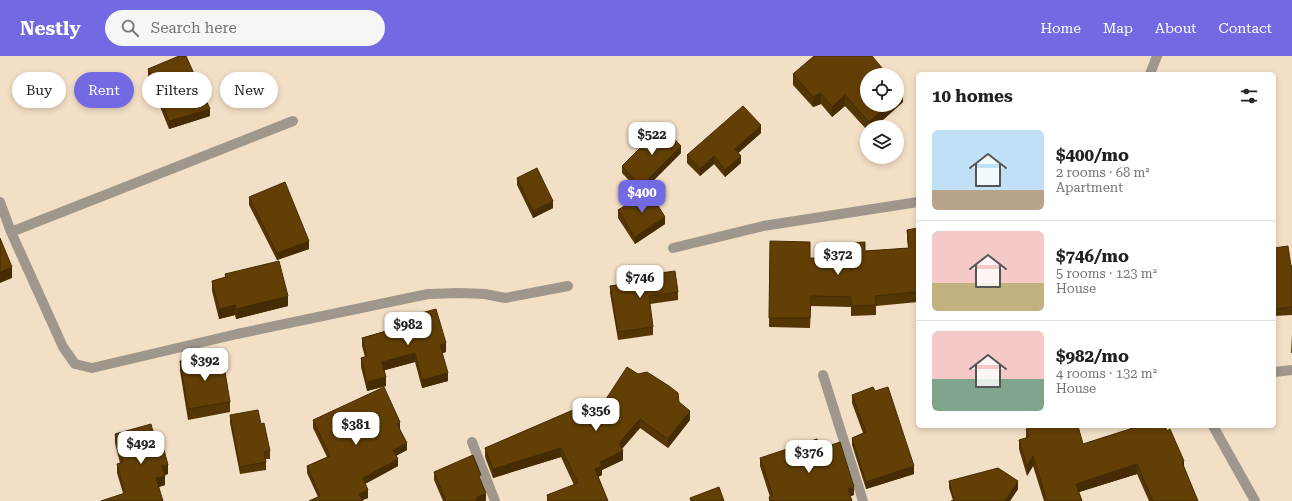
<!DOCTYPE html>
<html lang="en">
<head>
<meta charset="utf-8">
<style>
	:root { --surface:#fff; --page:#f6f6f6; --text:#202124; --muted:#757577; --line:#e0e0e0; --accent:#7269e3 }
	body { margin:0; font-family:"Roboto Serif",serif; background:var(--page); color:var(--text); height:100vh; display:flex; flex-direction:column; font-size:15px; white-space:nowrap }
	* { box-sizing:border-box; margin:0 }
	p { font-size:13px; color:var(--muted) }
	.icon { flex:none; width:22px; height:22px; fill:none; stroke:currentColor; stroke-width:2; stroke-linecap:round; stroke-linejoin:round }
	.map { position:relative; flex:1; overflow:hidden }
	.side { position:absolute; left:916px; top:16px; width:360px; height:356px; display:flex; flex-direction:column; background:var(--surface); border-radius:6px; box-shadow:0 2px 6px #0003 }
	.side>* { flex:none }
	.guide { position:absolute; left:12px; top:16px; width:380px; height:36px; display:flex; gap:8px }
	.controls { position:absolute; left:860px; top:12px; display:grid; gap:8px }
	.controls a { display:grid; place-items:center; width:44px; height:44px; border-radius:50%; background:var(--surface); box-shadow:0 2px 6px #0003; font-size:20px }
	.price { position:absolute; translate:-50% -34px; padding:0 9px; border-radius:8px; background:#fff; color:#222; font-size:13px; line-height:26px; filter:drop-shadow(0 1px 2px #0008) }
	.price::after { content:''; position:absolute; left:50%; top:24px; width:12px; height:9px; margin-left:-6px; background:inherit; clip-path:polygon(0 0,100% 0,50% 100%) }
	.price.active { background:var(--accent); color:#fff }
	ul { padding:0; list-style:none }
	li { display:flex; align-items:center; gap:12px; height:100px; padding:0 16px }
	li+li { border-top:1px solid var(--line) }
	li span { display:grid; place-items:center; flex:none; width:112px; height:80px; border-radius:6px; color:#555 }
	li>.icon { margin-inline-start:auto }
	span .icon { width:48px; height:48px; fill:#fffc; stroke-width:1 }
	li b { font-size:17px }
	h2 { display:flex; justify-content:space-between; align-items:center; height:48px; padding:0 16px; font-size:17px }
	.pill { padding:0 14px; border-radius:18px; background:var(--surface); box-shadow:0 2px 6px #0003; font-size:14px; line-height:36px }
	.pill.active { background:var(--accent); color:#fff }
	header { display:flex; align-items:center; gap:24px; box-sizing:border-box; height:56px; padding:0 20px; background:var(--accent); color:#fff }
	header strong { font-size:19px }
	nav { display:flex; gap:22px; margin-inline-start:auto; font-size:14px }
	.search { width:280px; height:36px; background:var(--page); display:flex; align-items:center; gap:10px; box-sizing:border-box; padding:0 14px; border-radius:22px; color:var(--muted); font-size:15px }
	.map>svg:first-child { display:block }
</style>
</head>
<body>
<header>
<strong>Nestly</strong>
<div class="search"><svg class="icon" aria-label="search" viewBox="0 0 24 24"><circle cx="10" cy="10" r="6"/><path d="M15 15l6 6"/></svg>Search here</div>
<nav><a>Home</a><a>Map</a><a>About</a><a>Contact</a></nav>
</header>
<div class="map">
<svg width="1292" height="445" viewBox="0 0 1292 445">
	<rect width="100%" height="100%" fill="#f3dfc6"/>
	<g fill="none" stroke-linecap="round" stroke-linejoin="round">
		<path stroke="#9f978c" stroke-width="10" d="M 1150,18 L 1157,0
			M 0,146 L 11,176 L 63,291 L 75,308 L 92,312 L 237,278 L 428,238 L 459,237 L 485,238 L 505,242 L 568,230
			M 11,176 L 293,65
			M 673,192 L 763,170 L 918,146
			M 1274,316 L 1292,314
			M 823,319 L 863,445
			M 1213,370 L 1255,445
			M 472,386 L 495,445"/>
	</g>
	<path fill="#543604" d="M 148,13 L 210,60 L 169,73 L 148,21 Z
		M 793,18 L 903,46 L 875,71 L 867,71 L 867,74 L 845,50 L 832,61 L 821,48 L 813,51 L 793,29 Z
		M 761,77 L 738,97 L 741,107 L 725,121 L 714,108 L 700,120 L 687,107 L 687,99 Z
		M 681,97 L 641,137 L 622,117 L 622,110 Z
		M 517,122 L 553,152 L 533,162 L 517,129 Z
		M 249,141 L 309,193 L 277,204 L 249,149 Z
		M 618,154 L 665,168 L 635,188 L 618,162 Z
		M 918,172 L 918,246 L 876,250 L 876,259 L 851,260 L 851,251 L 811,250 L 810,272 L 769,271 L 770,185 L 810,202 L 847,203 L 847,187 L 865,195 L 908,192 L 907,183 L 907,174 Z
		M 1274,192 L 1291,210 L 1292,210 L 1292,259 L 1274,260 Z
		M 225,218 L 288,250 L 236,263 L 235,259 L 219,263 L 212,235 L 212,225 L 225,221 Z
		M 624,222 L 678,236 L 678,244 L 650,248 L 653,271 L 653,279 L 618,284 L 610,237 L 610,230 L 624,228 Z
		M 395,264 L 446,296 L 442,297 L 448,325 L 422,332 L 415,306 L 384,314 L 386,330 L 367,335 L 361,311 L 361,302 L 365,301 L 362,290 L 362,282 L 395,272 Z
		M 1292,279 L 1292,297 L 1291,297 Z
		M 180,305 L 220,311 L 230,346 L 230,356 L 188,364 L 180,315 Z
		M 852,339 L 914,418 L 866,433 L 852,389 L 852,382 L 863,377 L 852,347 Z
		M 606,343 L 679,346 L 690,364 L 668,392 L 640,372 L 622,393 L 623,404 L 602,414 L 602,419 L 598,421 L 608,445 L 547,445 L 547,439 L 574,429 L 561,401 L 493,422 L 485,401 L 485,392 Z
		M 230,359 L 270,395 L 270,403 L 266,403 L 266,414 L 240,418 L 230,367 Z
		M 313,364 L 400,373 L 407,394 L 396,400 L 398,410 L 365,428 L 368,442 L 362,444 L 318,441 L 307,417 L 307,410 L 327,401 L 313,372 Z
		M 1129,370 L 1165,370 L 1198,445 L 1149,445 L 1137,418 L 1079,436 L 1082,445 L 1044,445 L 1033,410 L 1027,420 L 1019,393 L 1019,384 L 1026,382 L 1026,373 L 1083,388 L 1130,373 Z
		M 115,378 L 154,380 L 168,418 L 165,419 L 165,429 L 159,431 L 123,437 L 117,417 L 117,408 L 120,407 L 115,387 Z
		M 820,393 L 854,439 L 850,440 L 852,445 L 769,445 L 769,441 L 770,441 L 760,410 L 760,402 Z
		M 434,416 L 481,424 L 486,444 L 485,445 L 443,445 L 434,424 Z
		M 949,425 L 1018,433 L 1010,445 L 951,445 L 953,444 L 949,432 Z"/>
	<path fill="#452c04" d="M 903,36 L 903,46 L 875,71 L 869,71 L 869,66 L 888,49 L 897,49 L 897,41 Z
		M 821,37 L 821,48 L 813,51 L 813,41 Z
		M 845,39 L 845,50 L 832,61 L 832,51 Z
		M 210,53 L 210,60 L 169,73 L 169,65 Z
		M 761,69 L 761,77 L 735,100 L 735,93 Z
		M 681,90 L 681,97 L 641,137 L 641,130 Z
		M 714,100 L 714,108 L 700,120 L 700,113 Z
		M 741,100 L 741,107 L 725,121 L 725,114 Z
		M 553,145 L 553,152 L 533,162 L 533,155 Z
		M 665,161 L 665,168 L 635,188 L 635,181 Z
		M 309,185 L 309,193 L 277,204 L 277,197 Z
		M 12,211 L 12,222 L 0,227 L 0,216 Z
		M 288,240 L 288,250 L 236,263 L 236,253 Z
		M 235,249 L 235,259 L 219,263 L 219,253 Z
		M 446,287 L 446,296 L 440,298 L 440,289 Z
		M 415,297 L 415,306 L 382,315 L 382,306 Z
		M 448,317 L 448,325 L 422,332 L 422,324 Z
		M 386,321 L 386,330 L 367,335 L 367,326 Z
		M 690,355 L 690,364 L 668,392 L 668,383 Z
		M 640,363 L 640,372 L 619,396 L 619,387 Z
		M 400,366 L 400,374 L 397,368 Z
		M 407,387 L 407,394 L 393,401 L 393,394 Z
		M 561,392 L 561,401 L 493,422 L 493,413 Z
		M 623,395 L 623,404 L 602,414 L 602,419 L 595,422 L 595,413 L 600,406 Z
		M 1033,400 L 1033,410 L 1027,420 L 1027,410 Z
		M 398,403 L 398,410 L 363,429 L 363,422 Z
		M 1184,405 L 1184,415 L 1182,406 Z
		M 1137,408 L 1137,418 L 1076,437 L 1076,428 Z
		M 168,409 L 168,418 L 162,419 L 162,410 Z
		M 914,410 L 914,418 L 866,433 L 866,426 Z
		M 165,420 L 165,429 L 156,432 L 156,422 Z
		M 1018,425 L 1018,433 L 1010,445 L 1005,445 Z
		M 854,431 L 854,439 L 848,441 L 848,433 Z
		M 368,434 L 368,442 L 360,445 L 359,438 Z
		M 486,437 L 486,444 L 485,445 L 476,445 L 476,442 Z"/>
	<path fill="#623f05" stroke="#452c04" d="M 179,0 L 186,0 L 210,53 L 169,65 L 148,13 Z
		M 814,0 L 872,0 L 888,19 L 867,19 L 867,49 L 888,49 L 869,66 L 845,39 L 832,51 L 821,37 L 813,41 L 793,18 Z
		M 897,29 L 903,36 L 897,41 Z
		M 743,50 L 761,69 L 735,93 L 741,100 L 725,114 L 714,100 L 700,113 L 687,99 Z
		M 662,70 L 681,90 L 641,130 L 622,110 Z
		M 537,112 L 553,145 L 533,155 L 517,122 Z
		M 285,126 L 309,185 L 277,197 L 249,141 Z
		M 649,135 L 665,161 L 635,181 L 618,154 Z
		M 918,172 L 918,236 L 875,240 L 876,249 L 851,250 L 851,241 L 811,240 L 810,262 L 769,262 L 770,185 L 810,186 L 810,202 L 848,203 L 847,187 L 865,186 L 865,195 L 909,192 L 907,174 Z
		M 0,182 L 12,211 L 0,216 Z
		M 1288,190 L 1291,210 L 1292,210 L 1292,251 L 1274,253 L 1274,192 Z
		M 279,205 L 288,240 L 236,253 L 235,249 L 219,253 L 212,225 L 226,221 L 225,218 Z
		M 675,215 L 678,236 L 649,240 L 653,271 L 618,276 L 610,230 L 624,228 L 624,222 Z
		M 436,253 L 446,287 L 440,289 L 448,317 L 422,324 L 415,297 L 382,306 L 386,321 L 367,326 L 361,302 L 367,300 L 362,282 L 397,272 L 395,264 Z
		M 218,298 L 220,311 L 224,310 L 230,346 L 188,353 L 180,305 Z
		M 627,311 L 638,318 L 647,316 L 669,330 L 678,337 L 679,346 L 690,355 L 668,383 L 640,363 L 619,387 L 623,395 L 600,406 L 602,410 L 595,413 L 608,445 L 549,445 L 547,439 L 578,427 L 561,392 L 493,413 L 485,392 L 573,354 L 606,343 Z
		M 384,331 L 400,366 L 397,368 L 407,387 L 393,394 L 398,403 L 363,422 L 368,434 L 359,438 L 363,445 L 309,445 L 320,440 L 307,410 L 330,400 L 313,364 Z
		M 873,331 L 875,335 L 888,331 L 914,410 L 866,426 L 852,382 L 866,376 L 852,339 Z
		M 258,354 L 261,368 L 264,367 L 270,395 L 264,396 L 266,406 L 240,411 L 230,359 Z
		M 151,368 L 154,380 L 160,379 L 168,409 L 162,410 L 165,420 L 156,422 L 163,445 L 101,445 L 125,437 L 117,408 L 123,406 L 115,378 Z
		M 1037,370 L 1078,370 L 1083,388 L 1133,372 L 1132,370 L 1165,370 L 1167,375 L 1170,373 L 1184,405 L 1182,406 L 1198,445 L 1153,445 L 1137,408 L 1076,428 L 1082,445 L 1047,445 L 1033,400 L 1027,410 L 1019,384 L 1029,381 L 1026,373 Z
		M 817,383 L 820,393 L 840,386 L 854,431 L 848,433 L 852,445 L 770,445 L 769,441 L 773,440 L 760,402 Z
		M 473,399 L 481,419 L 479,420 L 486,437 L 476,442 L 477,445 L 446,445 L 434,416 Z
		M 998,412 L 1018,425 L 1005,445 L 951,445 L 954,444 L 949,425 Z
		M 719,431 L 724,445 L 691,445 L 690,442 Z"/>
</svg>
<div class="controls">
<a><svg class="icon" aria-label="locate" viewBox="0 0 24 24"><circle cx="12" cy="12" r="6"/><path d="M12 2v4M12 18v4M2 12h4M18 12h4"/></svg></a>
<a><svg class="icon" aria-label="layers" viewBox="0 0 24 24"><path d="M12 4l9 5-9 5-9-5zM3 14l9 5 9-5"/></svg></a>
</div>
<b class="price" style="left:652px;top:100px">$522</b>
<b class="price active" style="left:642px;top:158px">$400</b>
<b class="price" style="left:838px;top:220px">$372</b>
<b class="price" style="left:640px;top:243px">$746</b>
<b class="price" style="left:408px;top:290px">$982</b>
<b class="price" style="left:205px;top:326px">$392</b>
<b class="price" style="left:596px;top:376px">$356</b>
<b class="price" style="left:356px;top:390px">$381</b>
<b class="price" style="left:141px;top:409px">$492</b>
<b class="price" style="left:809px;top:418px">$376</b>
<div class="guide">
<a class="pill">Buy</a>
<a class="pill active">Rent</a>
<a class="pill">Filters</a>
<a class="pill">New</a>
</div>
<section class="side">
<h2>10 homes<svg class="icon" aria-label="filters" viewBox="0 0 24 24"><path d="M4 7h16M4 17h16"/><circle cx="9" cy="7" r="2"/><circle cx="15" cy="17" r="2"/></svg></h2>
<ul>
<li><span style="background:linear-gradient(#bfe0f5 75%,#b9a48a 0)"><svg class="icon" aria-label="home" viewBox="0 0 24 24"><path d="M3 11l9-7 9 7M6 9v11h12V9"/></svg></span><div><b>$400/mo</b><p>2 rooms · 68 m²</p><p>Apartment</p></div></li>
<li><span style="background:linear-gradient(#f6c9c9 65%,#c2b280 0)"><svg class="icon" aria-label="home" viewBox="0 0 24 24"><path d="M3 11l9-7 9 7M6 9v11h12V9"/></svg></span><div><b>$746/mo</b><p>5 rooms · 123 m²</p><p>House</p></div></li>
<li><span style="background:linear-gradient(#f6c9c9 60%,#7fa58c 0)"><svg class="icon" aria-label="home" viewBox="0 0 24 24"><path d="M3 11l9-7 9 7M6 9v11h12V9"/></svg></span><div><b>$982/mo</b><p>4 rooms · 132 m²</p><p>House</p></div></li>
</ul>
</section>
</div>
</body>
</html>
